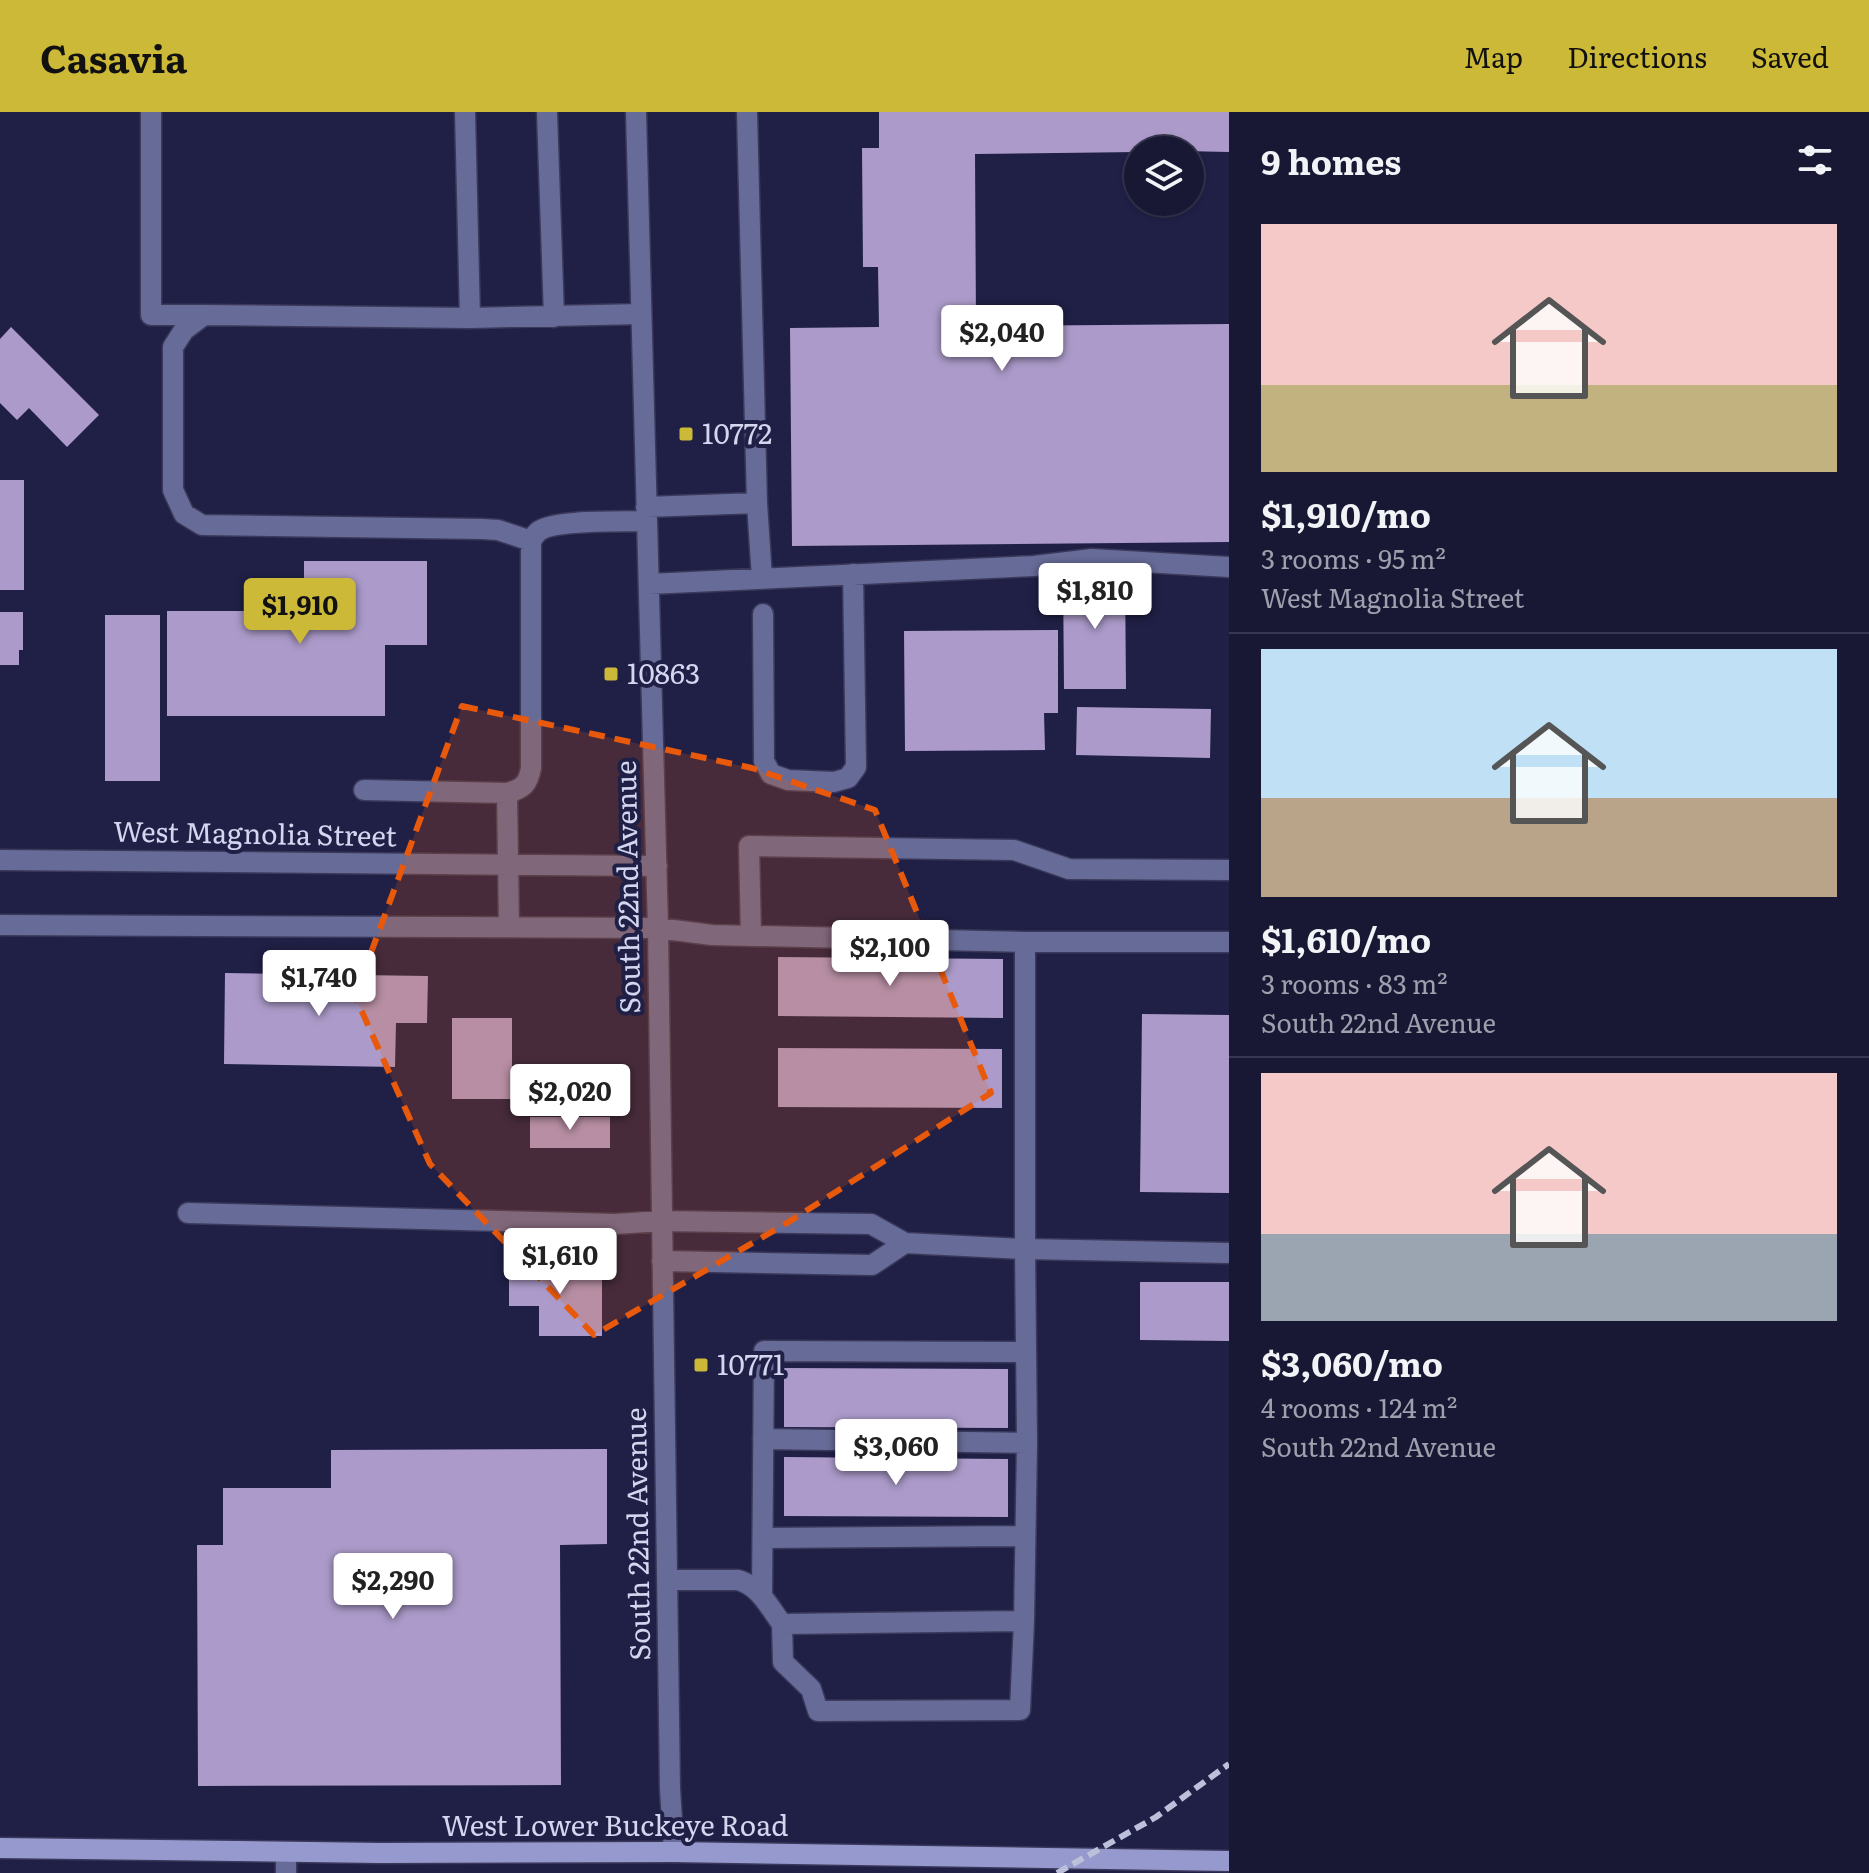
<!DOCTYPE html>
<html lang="en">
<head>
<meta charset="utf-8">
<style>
	:root { --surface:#181835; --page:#21213d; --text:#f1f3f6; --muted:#9fa0ad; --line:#363750; --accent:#ccb938 }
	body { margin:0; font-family:Literata,serif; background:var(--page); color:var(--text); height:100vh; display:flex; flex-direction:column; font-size:30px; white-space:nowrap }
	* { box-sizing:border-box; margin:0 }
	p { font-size:26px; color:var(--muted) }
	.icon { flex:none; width:44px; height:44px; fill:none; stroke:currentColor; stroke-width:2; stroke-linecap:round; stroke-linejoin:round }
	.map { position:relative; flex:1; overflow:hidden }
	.panel { display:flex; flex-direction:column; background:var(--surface); width:640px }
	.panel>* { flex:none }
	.buttons { position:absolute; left:1124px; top:24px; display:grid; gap:16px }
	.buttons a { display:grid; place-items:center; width:80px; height:80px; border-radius:50%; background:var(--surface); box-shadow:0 2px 6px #0004,0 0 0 2px var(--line); font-size:40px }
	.price { position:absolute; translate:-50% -68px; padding:0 18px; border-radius:8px; background:#fff; color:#222; font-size:26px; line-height:52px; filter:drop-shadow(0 2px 4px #0008) }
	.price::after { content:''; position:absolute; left:50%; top:48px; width:24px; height:18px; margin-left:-12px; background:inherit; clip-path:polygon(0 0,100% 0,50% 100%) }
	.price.current { background:var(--accent); color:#111 }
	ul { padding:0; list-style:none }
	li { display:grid; align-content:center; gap:16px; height:424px; padding:0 32px }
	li+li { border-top:2px solid var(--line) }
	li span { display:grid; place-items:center; height:248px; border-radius:0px; color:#555 }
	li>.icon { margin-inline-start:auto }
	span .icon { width:144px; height:144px; fill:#fffc; stroke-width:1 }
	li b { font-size:34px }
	h2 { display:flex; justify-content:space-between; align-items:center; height:96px; padding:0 32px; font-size:34px }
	header { display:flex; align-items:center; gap:48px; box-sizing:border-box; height:112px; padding:0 40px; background:var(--accent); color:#111 }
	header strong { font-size:38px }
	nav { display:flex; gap:44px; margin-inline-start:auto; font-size:28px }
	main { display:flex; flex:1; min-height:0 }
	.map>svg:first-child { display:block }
</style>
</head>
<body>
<header>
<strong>Casavia</strong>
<nav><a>Map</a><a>Directions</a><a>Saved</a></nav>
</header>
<main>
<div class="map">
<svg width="1229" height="1761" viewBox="0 0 1229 1761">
	<rect width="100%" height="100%" fill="#202047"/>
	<path fill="#ac9bca" d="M 879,0 L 1229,0 L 1229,40 L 1138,38 L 1138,40 L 975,42 L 976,214 L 1229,212 L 1229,430 L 792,434 L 790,216 L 879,215 L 878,155 L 863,155 L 862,36 L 879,36 Z
		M 11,215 L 99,303 L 67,335 L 29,296 L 17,308 L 0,291 L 0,227 Z
		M 0,368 L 24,368 L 24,478 L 0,478 Z
		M 304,449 L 427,449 L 427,533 L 385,533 L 385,604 L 167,604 L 167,499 L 304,499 Z
		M 1125,460 L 1126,577 L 1064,577 L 1063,461 Z
		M 0,500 L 23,500 L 23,538 L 19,538 L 19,553 L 0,553 Z
		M 105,503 L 160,503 L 160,669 L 105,669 Z
		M 1058,518 L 1058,601 L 1044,601 L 1045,638 L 905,639 L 904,519 Z
		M 1077,595 L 1211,597 L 1210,646 L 1076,643 Z
		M 778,845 L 1003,847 L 1003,906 L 778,904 Z
		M 225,861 L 428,864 L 427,911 L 396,911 L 395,955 L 224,952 Z
		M 1142,902 L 1229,903 L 1229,1081 L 1140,1080 Z
		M 452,906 L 512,906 L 512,987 L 452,987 Z
		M 778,936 L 1002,937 L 1002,996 L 778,995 Z
		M 530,1005 L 610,1005 L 610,1036 L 530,1036 Z
		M 509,1151 L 602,1151 L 602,1224 L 539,1224 L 539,1194 L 509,1194 Z
		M 1140,1170 L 1229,1170 L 1229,1229 L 1140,1228 Z
		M 784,1256 L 1008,1257 L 1008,1316 L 784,1315 Z
		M 607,1337 L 607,1432 L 560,1433 L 561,1673 L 198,1674 L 197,1433 L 223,1433 L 223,1376 L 331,1376 L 331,1338 Z
		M 784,1345 L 1008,1347 L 1008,1405 L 784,1404 Z"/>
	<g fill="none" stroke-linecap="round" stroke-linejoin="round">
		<g stroke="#3b395b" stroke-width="23">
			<path id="minor" d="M 151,0 L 151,203 L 204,203
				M 465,0 L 470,206
				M 547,0 L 554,205
				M 636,0 L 658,816 L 670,1677 L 674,1740
				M 747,0 L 757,391 L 762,466
				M 646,395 L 757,391
				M 531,429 L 498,418 L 482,417 L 202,413 L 184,402 L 173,378 L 173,235 L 184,218 L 204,203 L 470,206 L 641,202
				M 649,472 L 1034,454 L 1092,447 L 1229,455
				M 763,502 L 764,649 L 771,662 L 788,668 L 834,670 L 848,666 L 856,655 L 853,462
				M 364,678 L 507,681
				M 0,748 L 657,754
				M 0,813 L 658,816 L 712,823 L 1025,830 L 1025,1137 L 905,1131
				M 509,815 L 507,681 C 523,677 528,672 531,656 L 531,429 C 532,427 537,420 539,419 C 556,407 624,410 647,409
				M 751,824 L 749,734 L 1014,738 L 1069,757 L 1229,758
				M 1025,830 L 1229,830
				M 188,1101 L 615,1112 L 662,1109 L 871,1112 L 905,1131 L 872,1153 L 662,1149
				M 763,1327 L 1027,1331
				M 763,1426 L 1025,1424
				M 667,1468 L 738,1468 C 760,1474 769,1495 782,1512 L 1024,1509 L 1027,1331 L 1025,1137 L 1229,1141
				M 762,1483 L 764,1239 L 1026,1240
				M 782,1512 L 783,1550 L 811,1577 L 818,1599 L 1020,1598 L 1024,1509
				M 286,1761 L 286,1741"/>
		</g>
		<g stroke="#3b395b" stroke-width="23">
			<path id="major" d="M 0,1736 L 380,1741 L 674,1740 L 1229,1749"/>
		</g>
		<use href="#minor" stroke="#676b97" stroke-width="20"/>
		<use href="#major" stroke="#9599cd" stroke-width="20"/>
		<path stroke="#bdc0da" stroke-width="6" stroke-dasharray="12 6" stroke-linecap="butt" d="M 1057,1761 L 1156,1705 L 1229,1652"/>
	</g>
	<path fill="#e8590c" fill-opacity="0.2" stroke="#e8590c" stroke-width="6" stroke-dasharray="16 10" stroke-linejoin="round" d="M 462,594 L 752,656 L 875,698 L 991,981 L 787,1111 L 594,1223 L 430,1052 L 355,884 Z"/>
	<g fill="#ccb938" stroke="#202047" stroke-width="3">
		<rect x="678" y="314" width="16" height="16" rx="4"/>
		<rect x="603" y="554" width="16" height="16" rx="4"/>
		<rect x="693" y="1245" width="16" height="16" rx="4"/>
	</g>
	<g text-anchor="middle" stroke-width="8" stroke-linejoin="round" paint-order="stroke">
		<g font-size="28" fill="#d3d6ef" stroke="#202047" text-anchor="start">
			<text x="702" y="332">10772</text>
			<text x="627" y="572">10863</text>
			<text x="717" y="1263">10771</text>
		</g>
		<g font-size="28" fill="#d3d6ef" stroke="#202047">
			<text transform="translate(255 722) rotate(1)" y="10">West Magnolia Street</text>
			<text transform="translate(628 775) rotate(-91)" y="10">South 22nd Avenue</text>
			<text transform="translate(638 1422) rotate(-91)" y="10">South 22nd Avenue</text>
			<text x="615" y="1724">West Lower Buckeye Road</text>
		</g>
	</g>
</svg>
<div class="buttons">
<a><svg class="icon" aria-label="layers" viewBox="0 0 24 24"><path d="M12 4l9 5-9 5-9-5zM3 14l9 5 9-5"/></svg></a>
</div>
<b class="price" style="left:1002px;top:261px">$2,040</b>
<b class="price" style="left:1095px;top:519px">$1,810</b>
<b class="price current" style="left:300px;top:534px">$1,910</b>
<b class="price" style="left:890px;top:876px">$2,100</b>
<b class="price" style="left:319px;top:906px">$1,740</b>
<b class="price" style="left:570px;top:1020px">$2,020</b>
<b class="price" style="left:560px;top:1184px">$1,610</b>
<b class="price" style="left:896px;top:1375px">$3,060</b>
<b class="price" style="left:393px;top:1509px">$2,290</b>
</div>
<section class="panel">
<h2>9 homes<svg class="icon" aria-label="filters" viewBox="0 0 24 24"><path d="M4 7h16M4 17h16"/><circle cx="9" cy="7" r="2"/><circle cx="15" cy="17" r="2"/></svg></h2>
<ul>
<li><span style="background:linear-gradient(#f6c9c9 65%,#c2b280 0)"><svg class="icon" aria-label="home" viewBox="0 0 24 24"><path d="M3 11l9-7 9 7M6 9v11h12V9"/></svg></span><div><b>$1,910/mo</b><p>3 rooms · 95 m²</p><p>West Magnolia Street</p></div></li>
<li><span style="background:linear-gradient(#bfe0f5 60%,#b9a48a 0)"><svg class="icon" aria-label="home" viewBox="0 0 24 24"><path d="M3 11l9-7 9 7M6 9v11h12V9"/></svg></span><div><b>$1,610/mo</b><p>3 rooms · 83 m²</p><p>South 22nd Avenue</p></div></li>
<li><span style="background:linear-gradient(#f6c9c9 65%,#9aa5b1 0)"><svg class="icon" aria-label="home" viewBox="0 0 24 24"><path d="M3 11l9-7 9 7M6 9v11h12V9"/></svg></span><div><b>$3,060/mo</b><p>4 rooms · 124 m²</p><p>South 22nd Avenue</p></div></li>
</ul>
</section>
</main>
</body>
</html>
